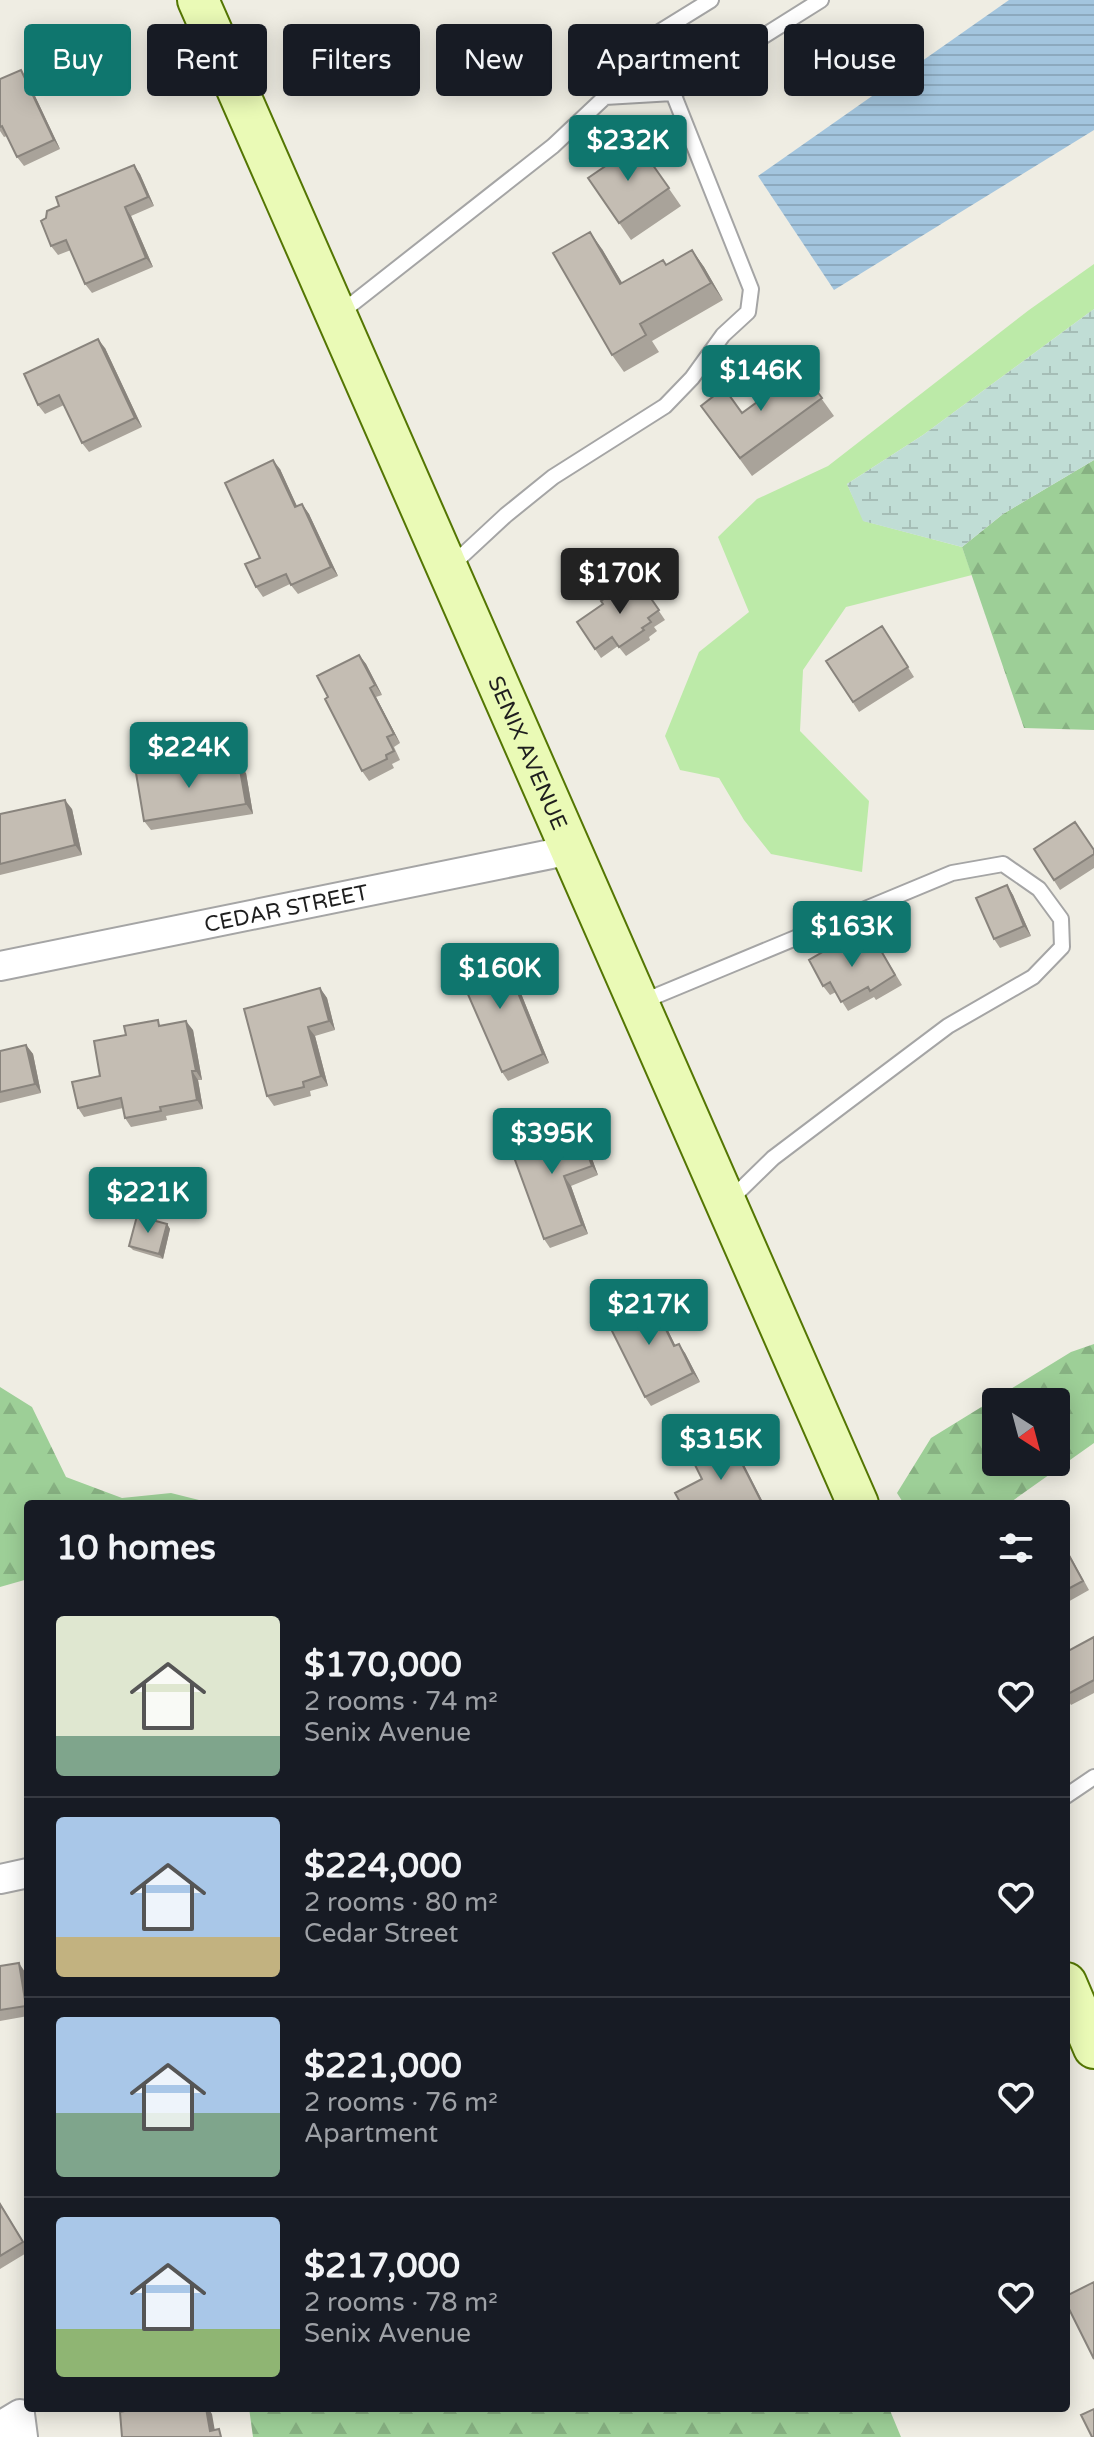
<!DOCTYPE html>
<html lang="en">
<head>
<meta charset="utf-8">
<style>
	:root { --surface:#171b24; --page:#242831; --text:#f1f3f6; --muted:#9ea1a6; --line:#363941; --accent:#0f766e }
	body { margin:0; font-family:"Varela Round",sans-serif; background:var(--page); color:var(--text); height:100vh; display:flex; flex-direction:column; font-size:30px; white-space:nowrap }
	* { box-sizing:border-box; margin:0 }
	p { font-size:26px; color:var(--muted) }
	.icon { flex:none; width:44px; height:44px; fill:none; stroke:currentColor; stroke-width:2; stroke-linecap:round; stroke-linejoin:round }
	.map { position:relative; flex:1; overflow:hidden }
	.drawer { position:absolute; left:24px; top:1500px; width:1046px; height:912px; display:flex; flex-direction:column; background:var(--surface); border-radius:8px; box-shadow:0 4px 20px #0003 }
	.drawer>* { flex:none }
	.banner { position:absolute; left:24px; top:24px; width:1046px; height:72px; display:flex; gap:16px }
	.needle { width:52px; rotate:144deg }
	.fabs { position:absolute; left:982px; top:1388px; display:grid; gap:16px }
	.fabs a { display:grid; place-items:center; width:88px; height:88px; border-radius:8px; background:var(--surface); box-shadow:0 4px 20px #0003; font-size:40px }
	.price { position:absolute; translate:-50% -68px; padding:0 18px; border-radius:8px; background:var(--accent); color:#fff; font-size:26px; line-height:52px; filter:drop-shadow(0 2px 4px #0008) }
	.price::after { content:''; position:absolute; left:50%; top:48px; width:24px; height:18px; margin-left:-12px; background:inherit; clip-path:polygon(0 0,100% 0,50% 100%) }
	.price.current { background:#222; color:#fff }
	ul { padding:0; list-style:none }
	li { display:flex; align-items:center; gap:24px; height:200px; padding:0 32px }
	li+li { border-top:2px solid var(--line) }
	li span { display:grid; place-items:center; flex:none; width:224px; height:160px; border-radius:8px; color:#555 }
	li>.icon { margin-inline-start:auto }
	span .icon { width:96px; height:96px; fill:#fffc; stroke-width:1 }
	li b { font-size:34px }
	h2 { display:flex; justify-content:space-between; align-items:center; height:96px; padding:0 32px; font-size:34px }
	.chip { padding:0 28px; border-radius:8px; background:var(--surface); box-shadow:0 4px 20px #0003; font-size:28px; line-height:72px }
	.chip.current { background:var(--accent); color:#fff }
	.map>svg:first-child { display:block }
</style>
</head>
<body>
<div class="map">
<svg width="1094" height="2437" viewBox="0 0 1094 2437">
	<defs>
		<pattern id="forest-firs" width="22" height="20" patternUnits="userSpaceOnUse" patternTransform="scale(2)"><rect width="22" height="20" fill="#9dcf97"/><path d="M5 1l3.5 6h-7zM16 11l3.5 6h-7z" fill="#87b182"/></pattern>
		<pattern id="wetland-marsh" width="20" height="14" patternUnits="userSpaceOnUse" patternTransform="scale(2)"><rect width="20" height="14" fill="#c0ddd5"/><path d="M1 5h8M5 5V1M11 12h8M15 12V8" fill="none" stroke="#a5bdb6"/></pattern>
		<pattern id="water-rules" width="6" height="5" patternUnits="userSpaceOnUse" patternTransform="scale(2)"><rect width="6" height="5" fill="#a3c5de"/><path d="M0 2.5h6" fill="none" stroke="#8ca9be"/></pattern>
	</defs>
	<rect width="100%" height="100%" fill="#efede3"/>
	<path fill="#bceaa8" d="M 1094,264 L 1094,309 L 923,435 L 847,484 L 864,521 L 962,547 L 972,575 L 846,607 L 803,670 L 800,731 L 869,801 L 862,872 L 771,854 L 744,820 L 719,778 L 680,770 L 665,736 L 699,652 L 749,612 L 718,537 L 757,499 L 828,466 L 1029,310 Z"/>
	<path fill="url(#forest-firs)" fill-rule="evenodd" d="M 1094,460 L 1094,730 L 1024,728 L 962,547 L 1003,514 Z
		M 1094,1344 L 1094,1443 L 1008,1504 L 904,1504 L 897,1493 L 931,1438 L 1071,1352 ZM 1056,1402 L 1056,1462 L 996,1462 L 996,1402 Z
		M 0,1387 L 32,1407 L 66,1477 L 122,1498 L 171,1493 L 203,1501 L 199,1504 L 28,1504 L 28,1579 L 0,1587 Z
		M 249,2408 L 889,2408 L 901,2437 L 253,2437 Z"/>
	<path fill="url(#wetland-marsh)" d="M 1094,309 L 1094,460 L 1003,514 L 962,547 L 863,521 L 847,484 L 923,435 Z"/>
	<path fill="url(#water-rules)" d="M 1009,0 L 1094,0 L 1094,130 L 834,290 L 758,176 Z"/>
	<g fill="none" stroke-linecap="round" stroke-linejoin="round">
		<g stroke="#a5a5a5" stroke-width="18">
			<path id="lane" d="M 605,97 L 673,93 L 821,0
				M 338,315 L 553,146 L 605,97 L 640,44 L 711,0
				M 451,566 L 506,515 L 553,477 L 665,406 L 692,378 L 723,335 L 748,312 L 751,289 L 673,93
				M 639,1003 L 952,873 L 1003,864 L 1039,889 L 1061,919 L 1062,947 L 1033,977 L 948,1026 L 847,1102 L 773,1158 L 730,1200
				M 1066,1796 L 1094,1777"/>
		</g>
		<g stroke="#a5a5a5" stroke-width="32">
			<g id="street">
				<path id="s1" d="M 0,966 L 571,850"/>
				<path d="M 0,1879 L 28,1873"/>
				<path d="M 0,2426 L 20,2414 L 23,2437"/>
			</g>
		</g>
		<g stroke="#547603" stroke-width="44">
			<g id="secondary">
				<path id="s2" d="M 198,0 L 858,1504"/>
				<path d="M 1066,1983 L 1094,2048"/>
			</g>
		</g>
		<use href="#lane" stroke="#fff" stroke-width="14"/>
		<use href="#street" stroke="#fff" stroke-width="28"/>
		<use href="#secondary" stroke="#eafab6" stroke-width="40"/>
	</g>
	<path fill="#a9a39a" d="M 0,79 L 27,79 L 60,149 L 24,166 L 17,157 L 7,136 L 4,137 L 0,131 Z
		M 638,144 L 681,206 L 631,240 L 588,178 Z
		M 134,165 L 140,174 L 154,206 L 131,216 L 153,267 L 92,293 L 85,284 L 71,250 L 58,255 L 51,246 L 46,218 L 59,206 Z
		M 602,249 L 622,283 L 666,265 L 692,250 L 704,267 L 723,300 L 652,341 L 659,352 L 624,372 L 612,355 Z
		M 105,348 L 142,427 L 89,452 L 82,443 L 64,405 L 45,414 L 38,405 Z
		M 801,370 L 834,416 L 752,476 L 701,406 L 742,413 Z
		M 280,469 L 297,507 L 302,504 L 309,514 L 338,576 L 298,594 L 290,584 L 263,597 L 256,587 L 260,558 Z
		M 636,577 L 665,620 L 654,627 L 657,631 L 649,637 L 650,640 L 626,656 L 618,646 L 601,658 L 577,622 L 603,604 Z
		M 888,635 L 914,677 L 859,712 L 826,661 Z
		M 359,655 L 366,664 L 382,695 L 376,697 L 400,743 L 394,747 L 400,760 L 392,764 L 394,768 L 369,781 L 362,771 L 328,697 Z
		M 246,773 L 253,814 L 151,830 L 144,821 Z
		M 72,809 L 82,855 L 0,875 L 0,814 Z
		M 1034,849 L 1094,850 L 1094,868 L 1060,890 Z
		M 1007,885 L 1013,895 L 1031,936 L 1000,948 L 994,939 Z
		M 876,942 L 902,985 L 876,1000 L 874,997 L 848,1011 L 836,992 L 830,995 L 823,986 L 855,954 Z
		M 492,950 L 502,968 L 507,966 L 514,976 L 549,1063 L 508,1081 L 502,1072 Z
		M 320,988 L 327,998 L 335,1030 L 315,1036 L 328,1086 L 310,1091 L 311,1096 L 274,1106 L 267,1096 Z
		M 161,1026 L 193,1030 L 202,1080 L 198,1080 L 203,1109 L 166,1116 L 167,1120 L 131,1127 L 125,1118 L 123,1108 L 84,1117 L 78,1108 L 100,1076 L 126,1035 Z
		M 26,1045 L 33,1054 L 41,1093 L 0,1103 L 0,1051 Z
		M 577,1125 L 583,1134 L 598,1175 L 571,1186 L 588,1234 L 550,1248 L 544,1239 L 558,1132 Z
		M 167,1224 L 170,1229 L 163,1259 L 133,1250 L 129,1246 Z
		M 656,1306 L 675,1345 L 685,1353 L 700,1382 L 651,1406 L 645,1397 Z
		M 1066,1548 L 1089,1590 L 1066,1603 Z
		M 1094,1637 L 1094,1693 L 1071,1705 L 1066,1697 L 1066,1652 Z
		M 0,1966 L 25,1972 L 28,1989 L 28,2016 L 0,2021 Z
		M 0,2203 L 28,2249 L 28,2252 L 0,2269 Z"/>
	<path fill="#89847d" d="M 21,70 L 27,79 L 60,149 L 54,140 Z
		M 134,165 L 140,174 L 154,206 L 148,197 Z
		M 125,207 L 131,216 L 153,267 L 146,258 Z
		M 590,232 L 602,249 L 633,301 L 620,284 Z
		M 692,250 L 704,267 L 723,300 L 711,283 Z
		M 98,339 L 105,348 L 142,427 L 135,418 Z
		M 273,460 L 280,469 L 302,517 L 295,507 Z
		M 302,504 L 309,514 L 338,576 L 331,567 Z
		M 359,655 L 366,664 L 382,695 L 375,685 Z
		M 370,688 L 376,697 L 400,743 L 394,734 Z
		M 239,764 L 246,773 L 253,814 L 246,804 Z
		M 65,800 L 72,809 L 82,855 L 75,845 Z
		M 1007,885 L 1013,895 L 1031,936 L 1024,926 Z
		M 507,966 L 514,976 L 549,1063 L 543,1054 Z
		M 320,988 L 327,998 L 335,1030 L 329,1021 Z
		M 186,1021 L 193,1030 L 202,1080 L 196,1071 Z
		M 308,1027 L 315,1036 L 328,1086 L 321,1076 Z
		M 26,1045 L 33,1054 L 41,1093 L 35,1084 Z
		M 192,1071 L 198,1080 L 203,1109 L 197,1100 Z
		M 577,1125 L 583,1134 L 598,1175 L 592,1166 Z
		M 564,1176 L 571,1186 L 588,1234 L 582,1225 Z
		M 167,1224 L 170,1229 L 163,1259 L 159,1254 Z
		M 650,1297 L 656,1306 L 680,1355 L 674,1346 Z
		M 679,1344 L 685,1353 L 700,1382 L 693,1373 Z
		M 732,1444 L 738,1453 L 764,1504 L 761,1501 Z
		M 19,1963 L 25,1972 L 28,1989 L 28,2009 L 26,2006 Z
		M 206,2408 L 208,2408 L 212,2414 L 216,2437 L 210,2431 Z"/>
	<path fill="#c4bdb3" stroke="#89847d" stroke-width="2" d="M 21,70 L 54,140 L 17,157 L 2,126 L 0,127 L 0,79 Z
		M 638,144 L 669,188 L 619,223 L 588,178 Z
		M 134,165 L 148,197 L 125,207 L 146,258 L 85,284 L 66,240 L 51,246 L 41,221 L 46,218 L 47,211 L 59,206 L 56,197 Z
		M 590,232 L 620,284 L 663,260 L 666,265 L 692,250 L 711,283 L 640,324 L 646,335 L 612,355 L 553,253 Z
		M 98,339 L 135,418 L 82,443 L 59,395 L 38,405 L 24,374 Z
		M 801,370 L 822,398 L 740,458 L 701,406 L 724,388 L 742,413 Z
		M 273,460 L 295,507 L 302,504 L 331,567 L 291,585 L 286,574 L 256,587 L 245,564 L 260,558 L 225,483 Z
		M 636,577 L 659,610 L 648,618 L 651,622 L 642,628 L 644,630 L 619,647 L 612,637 L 595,649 L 577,622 L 603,604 L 601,601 Z
		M 882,626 L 908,667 L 853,702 L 826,661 Z
		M 359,655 L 375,685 L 370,688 L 394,734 L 387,737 L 394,751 L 386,755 L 387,759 L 362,771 L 325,699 L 328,697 L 317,676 Z
		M 207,761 L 209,769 L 239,764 L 246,804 L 144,821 L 136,773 Z
		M 65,800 L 75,845 L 0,864 L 0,814 Z
		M 1075,822 L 1094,850 L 1094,854 L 1054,880 L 1034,849 Z
		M 1007,885 L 1024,926 L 994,939 L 976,898 Z
		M 845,939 L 855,954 L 876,942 L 895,975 L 870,991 L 868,987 L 841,1002 L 830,982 L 823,986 L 809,960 Z
		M 492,950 L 500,969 L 507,966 L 543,1054 L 502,1072 L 456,967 Z
		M 320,988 L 329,1021 L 308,1027 L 321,1076 L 303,1082 L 304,1087 L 267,1096 L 244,1009 Z
		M 158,1020 L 159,1026 L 186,1021 L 196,1071 L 192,1071 L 197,1100 L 160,1107 L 161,1111 L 125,1118 L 121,1098 L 78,1108 L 72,1082 L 100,1076 L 94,1041 L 126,1035 L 124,1026 Z
		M 26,1045 L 35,1084 L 0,1092 L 0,1051 Z
		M 577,1125 L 592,1166 L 564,1176 L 582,1225 L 544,1239 L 511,1149 L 522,1145 L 519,1139 L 554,1126 L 556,1132 Z
		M 137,1216 L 167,1224 L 159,1254 L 129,1246 Z
		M 650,1297 L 674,1346 L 679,1344 L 693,1373 L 645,1397 L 606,1319 Z
		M 732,1444 L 761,1501 L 755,1504 L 681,1504 L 675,1493 L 702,1479 L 694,1463 Z
		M 1066,1550 L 1083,1581 L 1066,1590 Z
		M 1094,1637 L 1094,1680 L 1066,1695 L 1066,1652 Z
		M 19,1963 L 26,2006 L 0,2010 L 0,1966 Z
		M 0,2204 L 23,2242 L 0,2256 Z
		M 1094,2282 L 1094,2359 L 1066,2303 L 1066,2296 Z
		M 125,2408 L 206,2408 L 210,2431 L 219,2429 L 221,2437 L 122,2437 L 120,2412 L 125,2411 Z
		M 1094,2409 L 1094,2437 L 1092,2437 L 1081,2415 Z"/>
	<g text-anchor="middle" stroke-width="7" stroke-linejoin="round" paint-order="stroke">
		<g font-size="22" fill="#1e1e1e" stroke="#fff">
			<text dy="8" stroke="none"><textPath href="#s2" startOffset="822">SENIX AVENUE</textPath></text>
			<text dy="8" stroke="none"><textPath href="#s1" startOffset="292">CEDAR STREET</textPath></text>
		</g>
	</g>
</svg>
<div class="fabs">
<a><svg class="needle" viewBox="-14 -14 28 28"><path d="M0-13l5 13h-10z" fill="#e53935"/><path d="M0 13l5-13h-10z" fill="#9ea1a6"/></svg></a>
</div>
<b class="price" style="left:628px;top:183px">$232K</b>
<b class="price" style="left:761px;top:413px">$146K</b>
<b class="price current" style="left:620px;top:616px">$170K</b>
<b class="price" style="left:189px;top:790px">$224K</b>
<b class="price" style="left:852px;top:969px">$163K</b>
<b class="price" style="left:500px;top:1011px">$160K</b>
<b class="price" style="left:552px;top:1176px">$395K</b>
<b class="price" style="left:148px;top:1235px">$221K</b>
<b class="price" style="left:649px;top:1347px">$217K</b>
<b class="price" style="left:721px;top:1482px">$315K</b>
<div class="banner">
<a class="chip current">Buy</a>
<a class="chip">Rent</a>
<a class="chip">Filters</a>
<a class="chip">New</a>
<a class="chip">Apartment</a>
<a class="chip">House</a>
</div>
<section class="drawer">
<h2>10 homes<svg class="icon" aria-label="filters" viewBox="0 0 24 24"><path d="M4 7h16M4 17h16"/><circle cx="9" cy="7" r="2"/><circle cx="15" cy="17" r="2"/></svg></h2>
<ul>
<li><span style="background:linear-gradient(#dfe7d0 75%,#7fa58c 0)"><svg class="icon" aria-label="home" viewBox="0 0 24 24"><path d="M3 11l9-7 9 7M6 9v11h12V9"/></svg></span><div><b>$170,000</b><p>2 rooms · 74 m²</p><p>Senix Avenue</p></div><svg class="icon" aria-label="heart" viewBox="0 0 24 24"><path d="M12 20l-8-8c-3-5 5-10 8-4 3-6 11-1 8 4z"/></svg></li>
<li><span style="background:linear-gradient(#a9c7e8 75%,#c2b280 0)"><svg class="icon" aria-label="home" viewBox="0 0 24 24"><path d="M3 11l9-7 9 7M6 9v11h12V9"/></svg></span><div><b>$224,000</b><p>2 rooms · 80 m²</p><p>Cedar Street</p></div><svg class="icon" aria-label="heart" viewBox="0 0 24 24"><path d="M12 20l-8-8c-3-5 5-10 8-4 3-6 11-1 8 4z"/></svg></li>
<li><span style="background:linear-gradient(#a9c7e8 60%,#7fa58c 0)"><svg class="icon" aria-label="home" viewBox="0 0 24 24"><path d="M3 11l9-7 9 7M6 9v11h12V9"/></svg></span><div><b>$221,000</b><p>2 rooms · 76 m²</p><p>Apartment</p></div><svg class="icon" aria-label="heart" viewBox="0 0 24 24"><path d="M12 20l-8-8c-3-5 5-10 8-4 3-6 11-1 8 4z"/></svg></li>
<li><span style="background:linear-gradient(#a9c7e8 70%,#8fb573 0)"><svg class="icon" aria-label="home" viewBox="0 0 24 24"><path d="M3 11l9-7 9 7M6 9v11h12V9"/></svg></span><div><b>$217,000</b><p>2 rooms · 78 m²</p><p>Senix Avenue</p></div><svg class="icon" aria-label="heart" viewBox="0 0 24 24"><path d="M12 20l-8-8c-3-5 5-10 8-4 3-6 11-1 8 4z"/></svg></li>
</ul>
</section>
</div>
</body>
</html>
